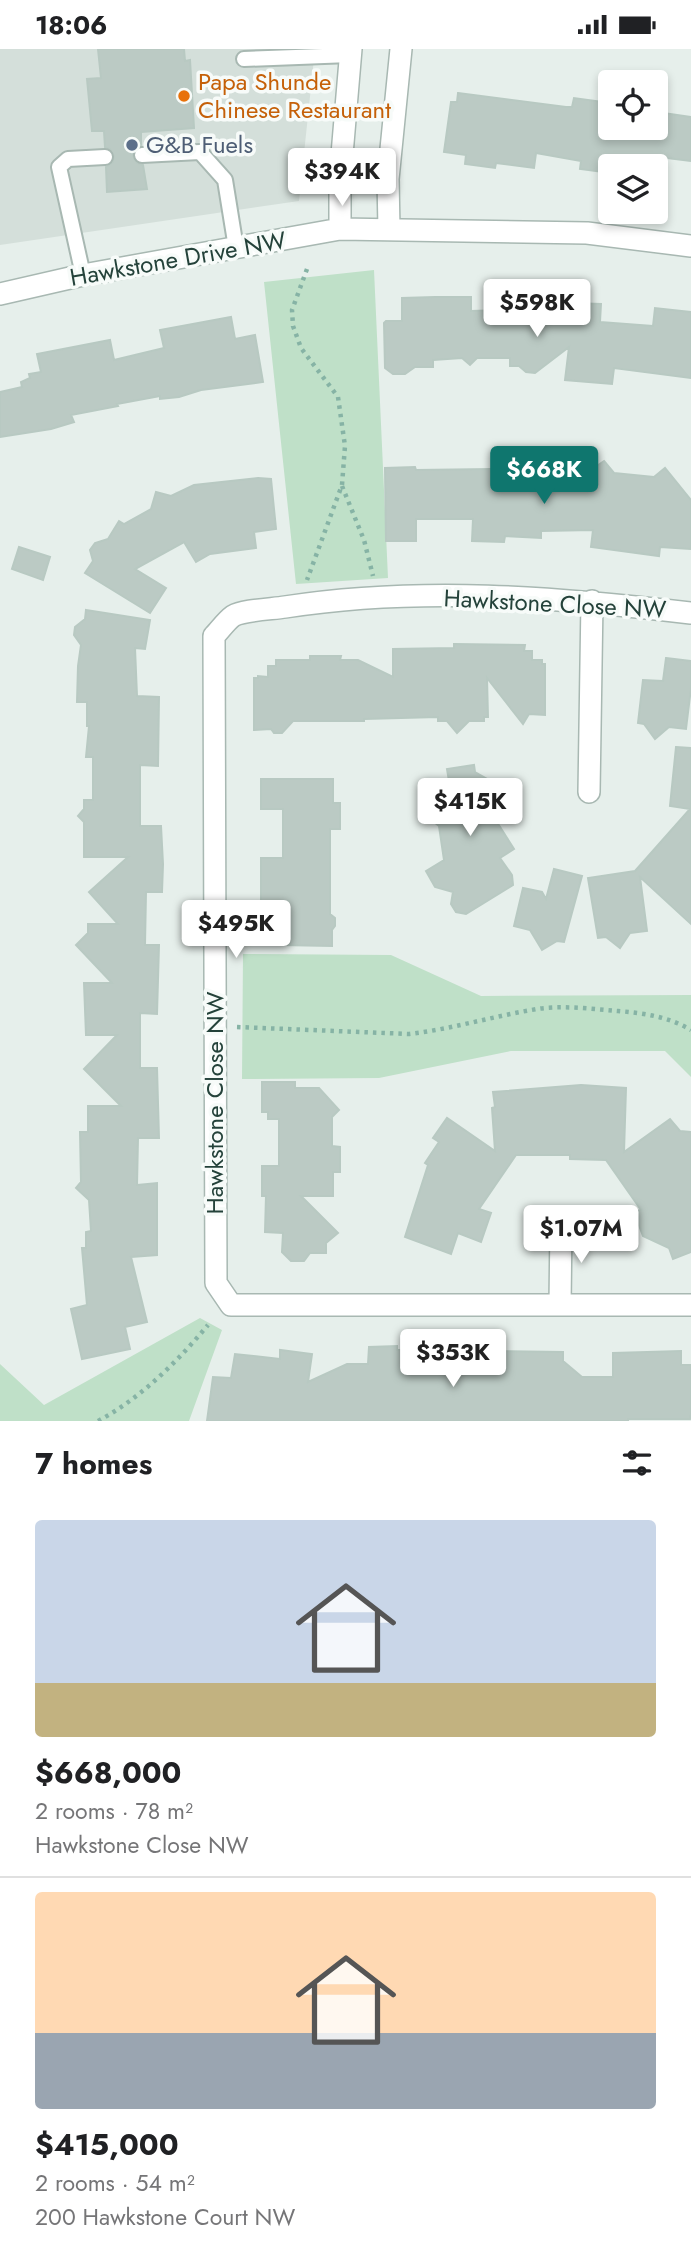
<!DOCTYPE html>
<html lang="en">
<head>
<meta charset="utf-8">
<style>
	:root { --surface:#fff; --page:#f2f2f2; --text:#202124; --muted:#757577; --line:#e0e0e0; --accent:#0f766e }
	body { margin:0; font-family:Jost,sans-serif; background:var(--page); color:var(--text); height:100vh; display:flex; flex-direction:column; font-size:26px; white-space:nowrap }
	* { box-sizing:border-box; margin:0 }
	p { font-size:23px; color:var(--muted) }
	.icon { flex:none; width:38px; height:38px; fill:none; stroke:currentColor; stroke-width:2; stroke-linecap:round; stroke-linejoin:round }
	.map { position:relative; height:1372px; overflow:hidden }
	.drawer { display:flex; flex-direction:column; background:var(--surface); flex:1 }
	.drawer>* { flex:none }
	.controls { position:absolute; left:598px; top:21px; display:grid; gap:14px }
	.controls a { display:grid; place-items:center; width:70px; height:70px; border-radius:7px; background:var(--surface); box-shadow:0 4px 10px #0003; font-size:35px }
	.price { position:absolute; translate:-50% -60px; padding:0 16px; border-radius:7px; background:#fff; color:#222; font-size:23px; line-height:46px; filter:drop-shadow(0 2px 4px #0008) }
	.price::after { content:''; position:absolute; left:50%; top:42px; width:21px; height:16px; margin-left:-10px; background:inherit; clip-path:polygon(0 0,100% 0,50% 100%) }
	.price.selected { background:var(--accent); color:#fff }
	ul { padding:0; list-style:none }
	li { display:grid; align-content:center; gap:14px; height:371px; padding:0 35px }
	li+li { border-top:2px solid var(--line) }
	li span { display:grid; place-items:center; height:217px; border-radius:7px; color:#555 }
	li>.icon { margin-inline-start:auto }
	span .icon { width:126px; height:126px; fill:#fffc; stroke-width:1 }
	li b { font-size:30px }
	h2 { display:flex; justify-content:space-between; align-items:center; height:84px; padding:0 35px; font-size:30px }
	.status { display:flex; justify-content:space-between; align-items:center; height:49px; padding:0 35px; background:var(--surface); direction:ltr }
	.status svg { height:19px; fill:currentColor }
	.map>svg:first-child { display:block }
</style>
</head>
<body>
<div class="status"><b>18:06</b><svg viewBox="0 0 49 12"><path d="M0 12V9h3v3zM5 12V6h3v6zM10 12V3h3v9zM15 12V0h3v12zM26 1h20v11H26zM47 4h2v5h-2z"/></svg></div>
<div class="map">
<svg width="691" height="1372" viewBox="0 0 691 1372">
	<rect width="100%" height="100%" fill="#e6efeb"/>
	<path fill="#d4dfda" d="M 0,0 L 315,0 L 299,152 L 0,196 Z"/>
	<path fill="#bfe0c8" d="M 374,221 L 388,529 L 296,535 L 264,233 Z
		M 243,905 L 391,906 L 481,947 L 691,946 L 691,1028 L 665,1002 L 511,1002 L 379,1029 L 242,1030 Z
		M 200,1269 L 222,1281 L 189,1372 L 0,1372 L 0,1315 L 44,1356 Z"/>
	<path fill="#bbcac4" stroke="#b8c9c2" stroke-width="2" d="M 98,0 L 184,0 L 185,12 L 190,11 L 194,79 L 141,83 L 141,96 L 134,101 L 133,107 L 137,114 L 143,116 L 147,140 L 107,143 L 106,118 L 113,113 L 114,107 L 110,100 L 105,98 L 104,82 L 92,82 L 87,30 L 101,29 Z
		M 458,44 L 566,58 L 572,58 L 574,49 L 611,54 L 611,79 L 656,79 L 656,63 L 691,68 L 691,112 L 651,107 L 650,117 L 611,117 L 610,124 L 580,120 L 581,112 L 536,104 L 534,119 L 496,114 L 495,119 L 465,115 L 466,106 L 444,103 L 451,53 L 457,53 Z
		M 435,248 L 471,248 L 471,262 L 529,260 L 529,254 L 539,253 L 601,255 L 600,273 L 653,277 L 655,259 L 691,263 L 691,329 L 614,319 L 612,335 L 565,331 L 569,298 L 535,324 L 526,323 L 519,317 L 510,317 L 510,309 L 477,309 L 470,316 L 462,309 L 433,311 L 433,318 L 415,318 L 405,325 L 393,325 L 385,319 L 384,274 L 386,272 L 402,272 L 402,249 Z
		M 231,268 L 235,290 L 255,286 L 263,333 L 201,341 L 179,348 L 160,350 L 160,347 L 117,355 L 118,357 L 71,366 L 74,373 L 51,380 L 0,388 L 0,343 L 22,338 L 21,333 L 30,329 L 29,325 L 41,323 L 37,305 L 110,291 L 114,311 L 164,299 L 160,281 Z
		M 604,412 L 614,424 L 654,428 L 665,419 L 691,451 L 691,500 L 660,498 L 659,507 L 591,498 L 593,481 L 541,482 L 541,489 L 505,487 L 504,493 L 472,492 L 473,470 L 416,470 L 416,492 L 386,492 L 385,419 L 415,418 L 416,421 L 491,420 L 491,423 L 506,424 L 505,428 L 535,429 L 543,421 L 591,421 Z
		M 258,429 L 271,430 L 276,480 L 254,483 L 256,499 L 210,505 L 196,513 L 184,493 L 135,520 L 166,539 L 150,564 L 85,524 L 93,512 L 90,501 L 95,494 L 108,490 L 119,472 L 124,475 L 151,460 L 156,443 L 171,447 L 194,436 Z
		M 19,498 L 50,508 L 43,531 L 12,520 Z
		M 86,561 L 150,571 L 145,600 L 135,599 L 137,647 L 159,648 L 158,717 L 140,716 L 140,777 L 161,777 L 163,815 L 162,843 L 146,843 L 145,896 L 159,896 L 157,965 L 140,964 L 140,1019 L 157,1019 L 159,1089 L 138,1089 L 137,1136 L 157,1134 L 157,1206 L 131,1208 L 147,1273 L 125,1278 L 130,1300 L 82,1310 L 71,1260 L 87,1256 L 82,1199 L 86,1199 L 86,1183 L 91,1182 L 89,1151 L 76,1139 L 81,1133 L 80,1083 L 88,1083 L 88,1057 L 121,1057 L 84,1020 L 117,986 L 86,986 L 84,934 L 112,934 L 76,896 L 88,884 L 88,875 L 118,875 L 89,843 L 128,808 L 84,808 L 84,773 L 78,767 L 84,760 L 84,751 L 93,751 L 93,708 L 86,708 L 89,677 L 87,677 L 87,653 L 77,653 L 78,617 L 81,596 L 74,586 L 75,578 L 85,570 Z
		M 454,595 L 525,596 L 524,602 L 532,602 L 532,611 L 542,611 L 542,615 L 545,615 L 545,666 L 529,665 L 523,675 L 487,629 L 488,668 L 484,668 L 484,672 L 469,672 L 457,684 L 447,672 L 438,672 L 438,668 L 364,670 L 364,672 L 293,672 L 282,684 L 274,684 L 271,680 L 254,681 L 254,629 L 258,629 L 258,627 L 268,628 L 268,617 L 276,617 L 276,611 L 310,611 L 310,607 L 341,607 L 340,611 L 358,611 L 393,628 L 393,600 L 454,599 Z
		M 666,609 L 691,612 L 691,639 L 686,680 L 669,678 L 655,690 L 644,675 L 638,674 L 643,631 L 663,632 Z
		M 676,698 L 691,699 L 691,875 L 640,828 L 647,882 L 630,884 L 620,899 L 606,888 L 598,889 L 588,829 L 635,822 L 690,760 L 670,757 Z
		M 474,716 L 475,723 L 498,736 L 506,735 L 511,767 L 495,770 L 514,800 L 500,809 L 512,826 L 513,836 L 466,865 L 456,863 L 451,855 L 453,843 L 435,838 L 426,822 L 444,811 L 439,777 L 423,764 L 434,748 L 432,734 L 449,732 L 447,720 Z
		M 261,730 L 333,730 L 333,754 L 340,754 L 340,780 L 330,780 L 330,865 L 335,869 L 335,877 L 332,881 L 332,897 L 280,896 L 278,883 L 268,883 L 268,877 L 261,876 L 261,809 L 283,809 L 283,760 L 261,760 Z
		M 554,820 L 582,827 L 564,893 L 557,892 L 542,901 L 530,881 L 514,877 L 523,839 L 542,843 L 546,850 Z
		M 262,1033 L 295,1033 L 295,1039 L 319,1039 L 339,1061 L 332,1068 L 332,1097 L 340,1098 L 340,1123 L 333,1123 L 333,1147 L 301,1147 L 338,1184 L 326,1194 L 326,1204 L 310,1204 L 304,1212 L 291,1212 L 282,1203 L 283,1184 L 265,1183 L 266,1147 L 262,1147 L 262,1117 L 279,1117 L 279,1070 L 268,1070 L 268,1063 L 262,1063 Z
		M 581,1036 L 626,1039 L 624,1103 L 670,1070 L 680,1082 L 691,1083 L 691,1203 L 673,1210 L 669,1199 L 643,1187 L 634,1163 L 641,1161 L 606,1111 L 570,1110 L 570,1106 L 516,1106 L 479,1160 L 491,1164 L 481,1193 L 458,1184 L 451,1205 L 405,1188 L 428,1116 L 425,1114 L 439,1093 L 433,1089 L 447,1069 L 495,1102 L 492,1059 L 495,1058 L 493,1043 Z
		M 397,1297 L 397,1301 L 434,1301 L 434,1309 L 441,1309 L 441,1317 L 490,1317 L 489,1302 L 563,1303 L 563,1312 L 582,1328 L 613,1328 L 613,1304 L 681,1302 L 681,1316 L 691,1316 L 691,1365 L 690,1370 L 628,1370 L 628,1372 L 207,1372 L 213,1328 L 231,1329 L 235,1305 L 280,1310 L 280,1301 L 312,1305 L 308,1333 L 347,1315 L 368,1315 L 369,1298 Z"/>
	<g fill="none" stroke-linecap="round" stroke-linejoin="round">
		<g stroke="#a8b8b2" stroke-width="18">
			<path id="service" d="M 244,10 L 350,6
				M 142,106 L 200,103 L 225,131 L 236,199
				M 83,226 L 59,118 L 68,110 L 105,108"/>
		</g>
		<g stroke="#a8b8b2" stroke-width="24">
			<path id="minor" d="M 691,564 C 556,548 420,537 285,558 C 273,560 243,561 233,567 C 226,572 220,581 214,587 L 216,1234 L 231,1256 L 691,1256
				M 589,743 L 592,552
				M 560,1256 L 561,1176"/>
		</g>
		<g stroke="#a8b8b2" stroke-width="24">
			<path id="tertiary" d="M 340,180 L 340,129 L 351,0
				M 389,180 L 388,130 L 401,0
				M 0,245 L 83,226 L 340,180 L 587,184 L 691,197"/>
		</g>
		<path stroke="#86b3a5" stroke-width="4.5" stroke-dasharray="3.5 5" stroke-linecap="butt" d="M 307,220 L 292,261 L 293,277 L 301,299 L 338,348 L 345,397 L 342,436 L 307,531
			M 342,437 L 364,491 L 373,527
			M 237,978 L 409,985 C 452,980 494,967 537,960 C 563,956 592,960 618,962 C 644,964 669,968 691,981
			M 98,1372 C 141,1349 177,1313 208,1276"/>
		<use href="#service" stroke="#fff" stroke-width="14"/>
		<use href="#minor" stroke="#fff" stroke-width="21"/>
		<use href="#tertiary" stroke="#fff" stroke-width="21"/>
	</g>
	<circle fill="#e8710a" stroke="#f7fbf9" stroke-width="2.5" cx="184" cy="47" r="7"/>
	<circle fill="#5c6f8a" stroke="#f7fbf9" stroke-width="2.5" cx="132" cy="96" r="7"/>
	<g text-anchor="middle" stroke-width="7" stroke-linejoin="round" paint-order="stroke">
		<g font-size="24" fill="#c56008" stroke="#f7fbf9" text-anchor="start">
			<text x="198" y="41">Papa Shunde<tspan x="198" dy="28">Chinese Restaurant</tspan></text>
		</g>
		<g font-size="24" fill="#4e5e75" stroke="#f7fbf9" text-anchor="start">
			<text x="146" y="104">G&amp;B Fuels</text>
		</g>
		<g font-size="24" fill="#24423a" stroke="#f7fbf9">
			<text transform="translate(178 210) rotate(-10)" y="8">Hawkstone Drive NW</text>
			<text transform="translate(555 555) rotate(3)" y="8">Hawkstone Close NW</text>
			<text transform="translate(215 1054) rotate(-90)" y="8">Hawkstone Close NW</text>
		</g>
	</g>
</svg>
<div class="controls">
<a><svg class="icon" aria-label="locate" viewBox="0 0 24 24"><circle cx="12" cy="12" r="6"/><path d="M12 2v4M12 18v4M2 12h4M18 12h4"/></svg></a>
<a><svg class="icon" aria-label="layers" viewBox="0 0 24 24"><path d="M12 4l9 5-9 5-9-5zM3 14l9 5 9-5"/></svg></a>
</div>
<b class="price" style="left:342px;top:159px">$394K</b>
<b class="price" style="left:537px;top:290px">$598K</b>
<b class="price selected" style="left:544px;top:457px">$668K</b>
<b class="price" style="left:470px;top:789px">$415K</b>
<b class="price" style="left:236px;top:911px">$495K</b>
<b class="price" style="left:581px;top:1216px">$1.07M</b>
<b class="price" style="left:453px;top:1340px">$353K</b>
</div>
<section class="drawer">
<h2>7 homes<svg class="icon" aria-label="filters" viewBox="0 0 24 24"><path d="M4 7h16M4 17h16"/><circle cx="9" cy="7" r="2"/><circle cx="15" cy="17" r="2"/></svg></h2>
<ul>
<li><span style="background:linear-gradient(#c9d6e8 75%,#c2b280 0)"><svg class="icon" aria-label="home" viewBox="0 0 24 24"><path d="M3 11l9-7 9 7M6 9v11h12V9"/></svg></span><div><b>$668,000</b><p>2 rooms · 78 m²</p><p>Hawkstone Close NW</p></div></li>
<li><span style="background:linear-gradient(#ffd9b3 65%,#9aa5b1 0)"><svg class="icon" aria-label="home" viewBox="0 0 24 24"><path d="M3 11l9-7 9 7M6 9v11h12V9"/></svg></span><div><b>$415,000</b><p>2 rooms · 54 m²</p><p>200 Hawkstone Court NW</p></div></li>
</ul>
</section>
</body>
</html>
